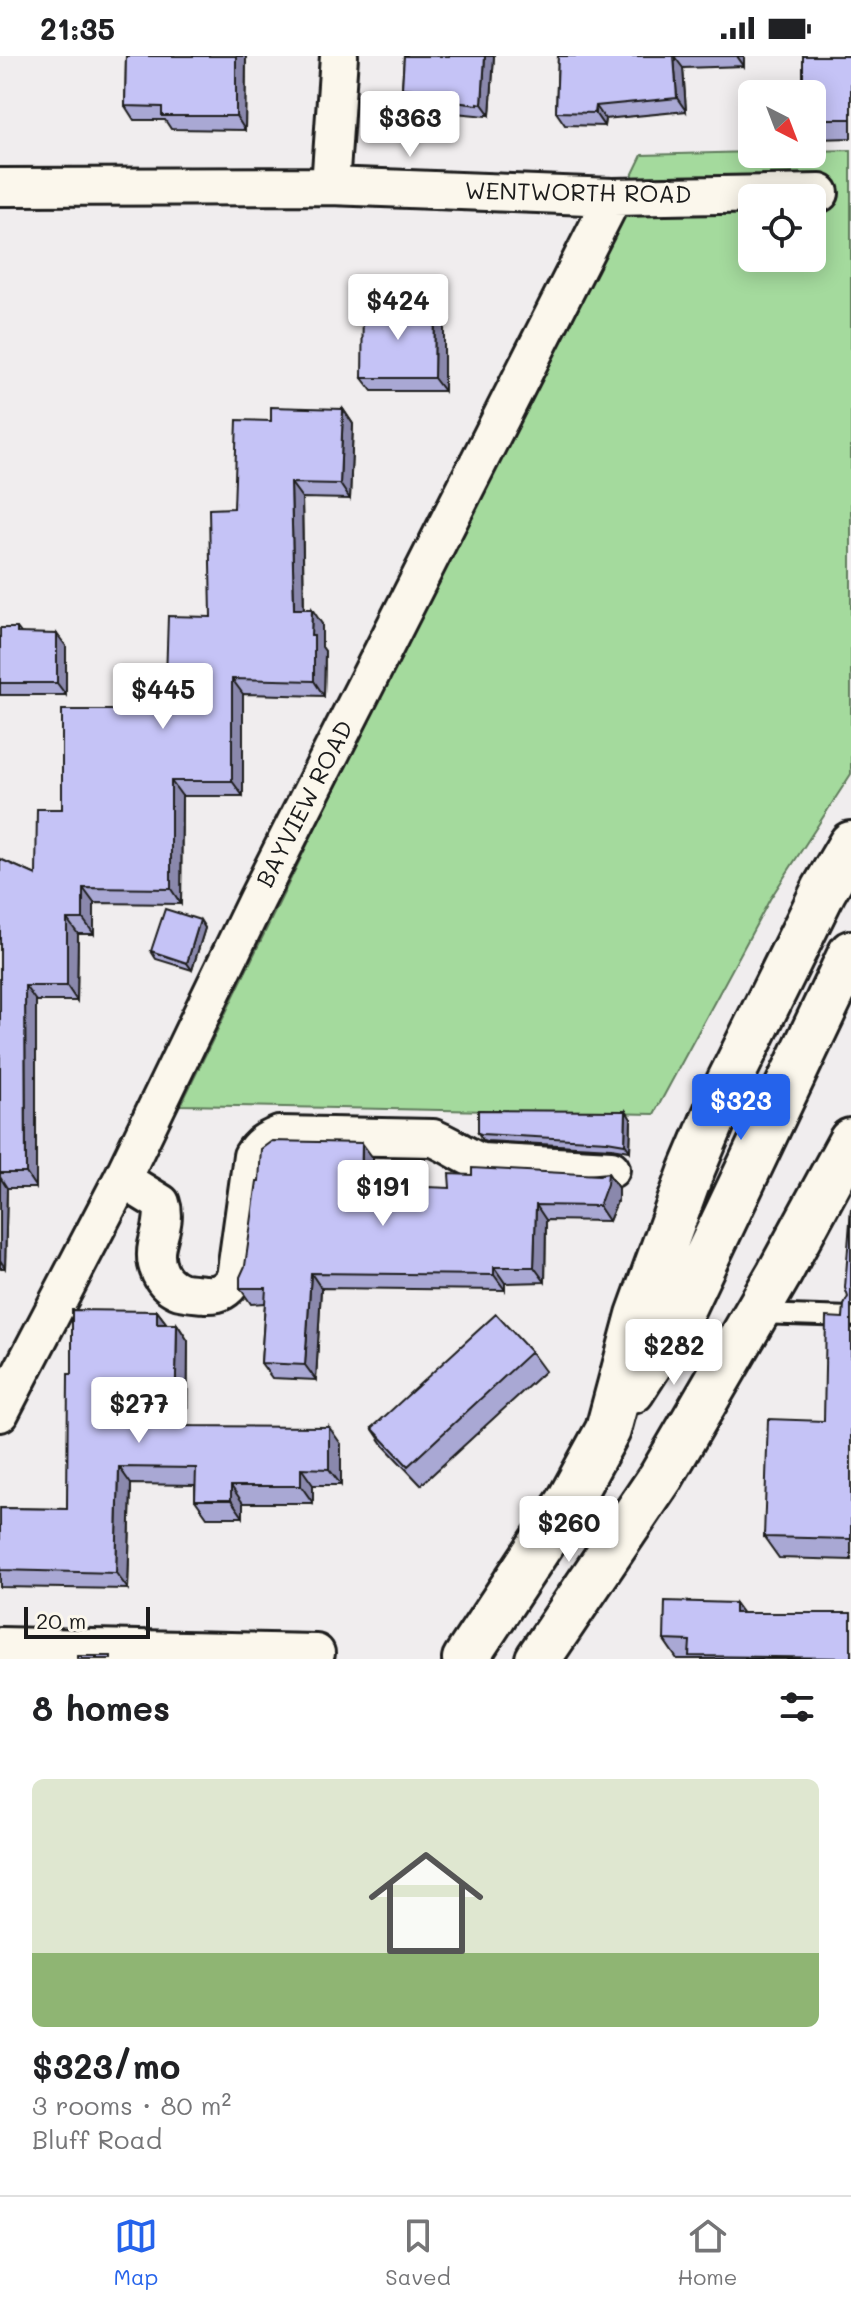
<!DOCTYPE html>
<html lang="en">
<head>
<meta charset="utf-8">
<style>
	:root { --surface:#fff; --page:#f2f2f2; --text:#202124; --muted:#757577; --line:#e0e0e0; --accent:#2563eb }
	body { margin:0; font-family:Mali,sans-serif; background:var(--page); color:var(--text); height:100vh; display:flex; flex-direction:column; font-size:30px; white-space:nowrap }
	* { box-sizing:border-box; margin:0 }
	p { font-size:26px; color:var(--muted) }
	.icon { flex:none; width:44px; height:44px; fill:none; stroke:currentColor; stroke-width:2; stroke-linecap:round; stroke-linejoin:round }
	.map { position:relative; height:1603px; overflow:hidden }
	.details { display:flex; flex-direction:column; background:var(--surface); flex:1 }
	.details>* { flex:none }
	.needle { width:52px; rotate:138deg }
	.buttons { position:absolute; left:738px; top:24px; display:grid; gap:16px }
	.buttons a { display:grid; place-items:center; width:88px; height:88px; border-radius:12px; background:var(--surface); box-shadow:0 4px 20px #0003; font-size:40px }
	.scale { position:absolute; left:24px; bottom:20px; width:126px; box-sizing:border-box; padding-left:8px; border:4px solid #1c1c1c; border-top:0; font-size:22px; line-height:28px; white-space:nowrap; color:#1c1c1c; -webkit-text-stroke:6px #fbf7ec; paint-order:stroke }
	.price { position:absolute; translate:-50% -68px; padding:0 18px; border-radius:8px; background:#fff; color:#222; font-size:26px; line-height:52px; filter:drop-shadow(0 2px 4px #0008) }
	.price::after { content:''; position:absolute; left:50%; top:48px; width:24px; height:18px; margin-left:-12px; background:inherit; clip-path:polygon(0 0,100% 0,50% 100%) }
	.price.active { background:var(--accent); color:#fff }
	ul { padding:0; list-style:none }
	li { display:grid; align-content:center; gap:16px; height:424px; padding:0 32px }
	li+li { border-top:2px solid var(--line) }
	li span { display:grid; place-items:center; height:248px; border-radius:12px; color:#555 }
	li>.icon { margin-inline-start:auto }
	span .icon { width:144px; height:144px; fill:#fffc; stroke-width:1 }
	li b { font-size:34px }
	h2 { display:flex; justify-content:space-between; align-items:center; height:96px; padding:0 32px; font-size:34px }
	.status { display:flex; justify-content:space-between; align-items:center; height:56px; padding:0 40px; background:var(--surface); direction:ltr }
	.status svg { height:22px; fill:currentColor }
	.dock { display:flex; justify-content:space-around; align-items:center; height:112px; border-top:2px solid var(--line); background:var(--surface); font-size:22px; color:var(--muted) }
	.dock a { display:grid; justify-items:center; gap:4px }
	.dock .active { color:var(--accent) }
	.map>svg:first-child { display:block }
</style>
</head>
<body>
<div class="status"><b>21:35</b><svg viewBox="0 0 49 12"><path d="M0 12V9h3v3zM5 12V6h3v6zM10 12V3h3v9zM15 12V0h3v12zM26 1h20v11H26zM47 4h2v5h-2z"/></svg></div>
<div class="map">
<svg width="851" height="1603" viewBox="0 0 851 1603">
	<rect width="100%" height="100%" fill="#f0edee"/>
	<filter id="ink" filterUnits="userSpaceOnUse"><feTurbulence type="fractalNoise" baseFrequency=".0125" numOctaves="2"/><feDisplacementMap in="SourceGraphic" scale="16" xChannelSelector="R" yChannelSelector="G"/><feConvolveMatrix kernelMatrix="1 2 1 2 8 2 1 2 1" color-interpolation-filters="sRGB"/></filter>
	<g filter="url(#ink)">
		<path fill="#a4da9d" stroke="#607b5c" stroke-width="2" fill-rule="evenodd" d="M 851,94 L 851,718 L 770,843 L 654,1058 L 181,1049 L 642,99 L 752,96 L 812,98 L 812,95 ZM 752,142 L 812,142 L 812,202 L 752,202 Z"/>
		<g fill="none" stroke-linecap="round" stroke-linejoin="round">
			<g stroke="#1c1c1c" stroke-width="24">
				<path id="lane" d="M 758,1258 L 851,1261"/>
			</g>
			<g stroke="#1c1c1c" stroke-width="42">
				<path id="street" d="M 330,130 L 339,0
					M 0,131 L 330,130 L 613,141 L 820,137
					M 122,1123 L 161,1147 C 166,1161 160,1175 157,1189 C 153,1208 161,1228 180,1235 C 188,1237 197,1237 205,1238 C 220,1239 227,1234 235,1222 L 252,1100 C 259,1089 266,1084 279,1079 L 433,1082 C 450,1088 464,1100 481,1106 L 611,1113
					M 0,1357 L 122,1123 L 257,843 L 613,141
					M 0,1590 L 316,1597"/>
			</g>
			<g stroke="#1c1c1c" stroke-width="50">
				<path id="secondary" d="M 632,1335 L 674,1270 L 851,897
					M 465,1603 L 568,1447 L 608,1374 L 639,1259 L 691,1116 L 729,1026 L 824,834 L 851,788
					M 538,1603 L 661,1421 L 779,1218 L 851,1085"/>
			</g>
			<use href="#lane" stroke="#fbf7ec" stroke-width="18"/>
			<use href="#street" stroke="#fbf7ec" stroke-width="36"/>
			<use href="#secondary" stroke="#fbf7ec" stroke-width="44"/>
		</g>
		<path fill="#a9a8d4" stroke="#1c1c1c" stroke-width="2" d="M 126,0 L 246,0 L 245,74 L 171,73 L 165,64 L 134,64 L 125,50 Z
			M 404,0 L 494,0 L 490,59 L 486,59 L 486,60 L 455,57 L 448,47 L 410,43 L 402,32 Z
			M 558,0 L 744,0 L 744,10 L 683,12 L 686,55 L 605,63 L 604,70 L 565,69 L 556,56 Z
			M 851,0 L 851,82 L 816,83 L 812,77 L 812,38 Z
			M 444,263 L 444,335 L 372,335 L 362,322 Z
			M 343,353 L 353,368 L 350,443 L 302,442 L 304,553 L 322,568 L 322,591 L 325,595 L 324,640 L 243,638 L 243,740 L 182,740 L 181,848 L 94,847 L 94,878 L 78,878 L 77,945 L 36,945 L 36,1132 L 7,1132 L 5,1212 L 0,1212 L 0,803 L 36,819 L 62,753 L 165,654 L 211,561 L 234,452 L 271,365 Z
			M 0,572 L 17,572 L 21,577 L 66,590 L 66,639 L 0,639 Z
			M 200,864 L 205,872 L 192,914 L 156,903 L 151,895 Z
			M 631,1063 L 630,1095 L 612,1092 L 486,1085 L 483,1084 L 478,1077 Z
			M 373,1102 L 372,1139 L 426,1136 L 450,1132 L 608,1117 L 618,1132 L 618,1143 L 609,1165 L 546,1164 L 545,1226 L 505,1227 L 505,1234 L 321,1232 L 316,1324 L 272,1322 L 261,1307 L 265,1247 L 251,1248 L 240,1232 Z
			M 851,1152 L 851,1504 L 779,1502 L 764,1481 L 824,1365 L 843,1262 L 848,1241 Z
			M 157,1255 L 167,1268 L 177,1268 L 188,1285 L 187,1370 L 341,1388 L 341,1429 L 313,1429 L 313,1447 L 243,1447 L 243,1461 L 207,1461 L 195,1444 L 195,1429 L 131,1428 L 128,1533 L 0,1531 L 0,1452 L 67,1453 L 72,1318 Z
			M 531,1296 L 545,1315 L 421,1429 L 385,1391 L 372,1372 Z
			M 735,1547 L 742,1557 L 851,1557 L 851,1603 L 677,1603 L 664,1584 Z"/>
		<path fill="#8a88ac" stroke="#1c1c1c" stroke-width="2" d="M 236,0 L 246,0 L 245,74 L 236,60 Z
			M 485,0 L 494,0 L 490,59 L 482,48 Z
			M 674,0 L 683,12 L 686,55 L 677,42 Z
			M 737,0 L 744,0 L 744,10 Z
			M 596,50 L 605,63 L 604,70 L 595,57 Z
			M 435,249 L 444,263 L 444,335 L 434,322 Z
			M 343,353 L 353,368 L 350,443 L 340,428 Z
			M 291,427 L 302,442 L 304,568 L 294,553 Z
			M 312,553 L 322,568 L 322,591 L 325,595 L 324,640 L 314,625 L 311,580 Z
			M 57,578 L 66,590 L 66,639 L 57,627 Z
			M 232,623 L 243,638 L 243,740 L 232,725 Z
			M 171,725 L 182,740 L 181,848 L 171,833 Z
			M 83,832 L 94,847 L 94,878 L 83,863 Z
			M 67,863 L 78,878 L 77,945 L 67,930 Z
			M 200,864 L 205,872 L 192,914 L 187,907 Z
			M 25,930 L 36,945 L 36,1132 L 26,1117 Z
			M 626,1055 L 631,1063 L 630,1095 L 625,1088 Z
			M 362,1087 L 373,1102 L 372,1154 L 361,1139 Z
			M 608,1117 L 618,1132 L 618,1143 L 609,1165 L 599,1150 Z
			M 0,1121 L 7,1132 L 5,1212 L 0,1204 Z
			M 536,1149 L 546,1164 L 545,1226 L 534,1211 Z
			M 494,1211 L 505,1227 L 505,1234 L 494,1219 Z
			M 311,1217 L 321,1232 L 316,1324 L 305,1309 Z
			M 157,1255 L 169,1271 L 157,1268 Z
			M 177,1268 L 188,1285 L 187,1387 L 175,1370 Z
			M 329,1371 L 341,1388 L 341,1429 L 329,1413 Z
			M 119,1411 L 131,1428 L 128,1533 L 116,1517 Z
			M 301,1412 L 313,1429 L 313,1447 L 301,1430 Z
			M 231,1430 L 243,1447 L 243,1461 L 231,1444 Z
			M 735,1547 L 750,1567 L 735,1557 Z"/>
		<path fill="#c5c3f6" stroke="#1c1c1c" stroke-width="2" d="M 126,0 L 236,0 L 236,60 L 162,60 L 162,51 L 125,50 Z
			M 404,0 L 485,0 L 482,48 L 478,47 L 478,49 L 447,45 L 447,36 L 402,32 Z
			M 558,0 L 674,0 L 677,42 L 596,50 L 595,57 L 556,56 Z
			M 803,0 L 851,0 L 851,63 L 812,63 L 812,38 L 803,38 Z
			M 363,249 L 435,249 L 434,322 L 362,322 Z
			M 271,351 L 343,353 L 340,428 L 291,427 L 294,553 L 312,553 L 311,580 L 314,580 L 314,625 L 232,623 L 232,725 L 171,725 L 171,833 L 83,832 L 83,863 L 67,863 L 67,930 L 25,930 L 26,1117 L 0,1117 L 0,803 L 36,819 L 37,753 L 62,753 L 62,654 L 165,654 L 168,560 L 211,561 L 209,453 L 234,452 L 237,364 L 271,365 Z
			M 0,572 L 17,572 L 17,577 L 57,578 L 57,627 L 0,627 Z
			M 165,853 L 200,864 L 187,907 L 151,895 Z
			M 478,1054 L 626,1055 L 625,1088 L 607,1085 L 481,1078 L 478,1077 Z
			M 272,1085 L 362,1087 L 361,1139 L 426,1136 L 427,1131 L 450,1132 L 449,1118 L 472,1119 L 472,1112 L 599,1119 L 608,1117 L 607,1128 L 599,1150 L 536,1149 L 534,1211 L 494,1211 L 494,1219 L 311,1217 L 305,1309 L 261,1307 L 266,1232 L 240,1232 L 240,1221 L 245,1210 L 257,1125 L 259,1125 L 261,1093 Z
			M 851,1152 L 851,1483 L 764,1481 L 768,1363 L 824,1365 L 826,1261 L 843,1262 L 844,1249 L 848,1241 L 845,1232 Z
			M 72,1254 L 157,1255 L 157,1268 L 177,1268 L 175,1370 L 329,1371 L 329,1413 L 301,1412 L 301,1430 L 231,1430 L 231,1444 L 195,1444 L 196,1412 L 119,1411 L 116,1517 L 0,1514 L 0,1452 L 67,1453 L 68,1318 L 72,1318 Z
			M 496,1258 L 531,1296 L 408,1410 L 372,1372 Z
			M 665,1545 L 735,1547 L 735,1557 L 851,1557 L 851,1602 L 689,1600 L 690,1585 L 664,1584 Z
			M 78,1600 L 111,1600 L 111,1603 L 78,1603 Z"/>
	</g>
	<g text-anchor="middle" stroke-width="6" stroke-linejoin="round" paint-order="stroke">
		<g font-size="24" fill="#1c1c1c" stroke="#fbf7ec">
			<text transform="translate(578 137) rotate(1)" y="8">WENTWORTH ROAD</text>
			<text transform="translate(305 748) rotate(-63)" y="8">BAYVIEW ROAD</text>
		</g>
	</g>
</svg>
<div class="buttons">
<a><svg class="needle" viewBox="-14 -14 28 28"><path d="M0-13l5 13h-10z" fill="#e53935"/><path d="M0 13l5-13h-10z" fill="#757577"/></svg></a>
<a><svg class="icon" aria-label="locate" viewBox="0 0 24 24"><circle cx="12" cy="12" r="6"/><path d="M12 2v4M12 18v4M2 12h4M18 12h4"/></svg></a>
</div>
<div class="scale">20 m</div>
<b class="price" style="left:410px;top:103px">$363</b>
<b class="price" style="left:398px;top:286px">$424</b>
<b class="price" style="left:163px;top:675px">$445</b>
<b class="price active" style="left:741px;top:1086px">$323</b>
<b class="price" style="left:383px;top:1172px">$191</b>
<b class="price" style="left:674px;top:1331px">$282</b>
<b class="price" style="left:139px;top:1389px">$277</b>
<b class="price" style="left:569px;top:1508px">$260</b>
</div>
<section class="details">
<h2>8 homes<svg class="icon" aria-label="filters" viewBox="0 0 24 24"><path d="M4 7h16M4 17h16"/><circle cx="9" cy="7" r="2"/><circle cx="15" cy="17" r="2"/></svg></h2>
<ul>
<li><span style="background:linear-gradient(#dfe7d0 70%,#8fb573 0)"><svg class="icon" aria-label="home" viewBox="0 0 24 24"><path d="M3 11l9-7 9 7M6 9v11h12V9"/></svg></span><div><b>$323/mo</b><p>3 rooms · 80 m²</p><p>Bluff Road</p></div></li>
</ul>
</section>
<nav class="dock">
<a class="active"><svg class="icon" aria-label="map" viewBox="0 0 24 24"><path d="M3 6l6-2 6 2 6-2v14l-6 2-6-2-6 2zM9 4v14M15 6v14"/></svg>Map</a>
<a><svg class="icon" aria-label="saved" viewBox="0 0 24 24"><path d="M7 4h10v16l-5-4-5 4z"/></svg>Saved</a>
<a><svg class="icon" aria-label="home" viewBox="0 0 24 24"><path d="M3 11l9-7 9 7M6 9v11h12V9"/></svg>Home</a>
</nav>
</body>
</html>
